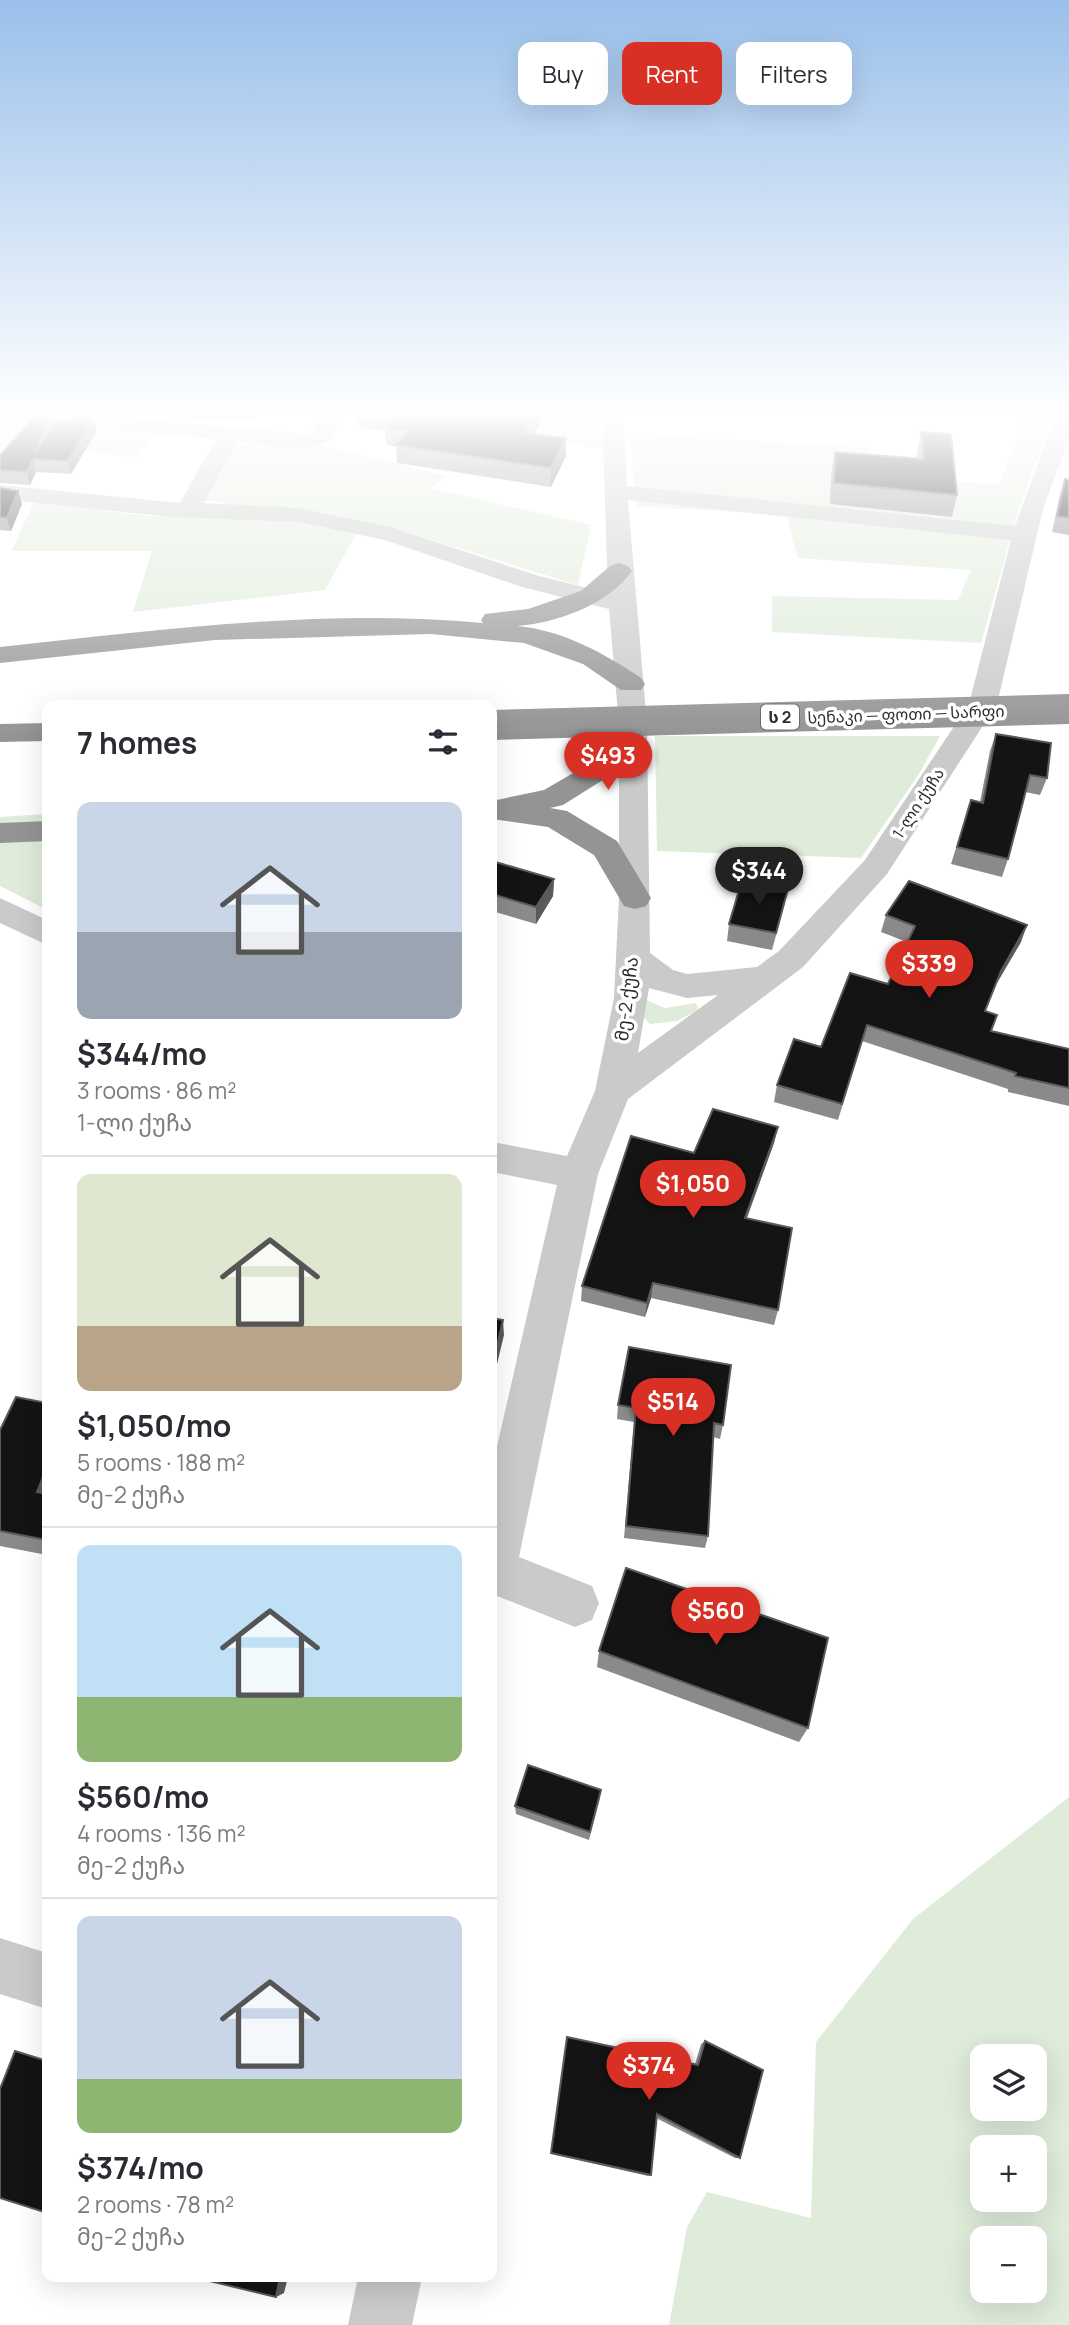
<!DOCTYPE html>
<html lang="en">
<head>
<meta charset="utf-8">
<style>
	:root { --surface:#fff; --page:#f7f7f7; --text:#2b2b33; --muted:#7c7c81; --line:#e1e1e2; --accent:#d93025 }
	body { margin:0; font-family:Manrope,"Noto Sans Georgian",sans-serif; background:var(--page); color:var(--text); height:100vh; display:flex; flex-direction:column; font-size:26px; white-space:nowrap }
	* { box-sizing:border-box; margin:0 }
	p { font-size:23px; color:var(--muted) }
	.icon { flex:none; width:38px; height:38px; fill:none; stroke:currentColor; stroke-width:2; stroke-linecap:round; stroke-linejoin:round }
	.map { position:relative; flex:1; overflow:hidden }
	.side { position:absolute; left:42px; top:700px; width:455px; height:1582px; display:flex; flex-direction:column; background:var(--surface); border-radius:14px; box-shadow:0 7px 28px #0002 }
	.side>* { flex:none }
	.guide { position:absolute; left:518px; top:42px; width:444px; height:63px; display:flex; gap:14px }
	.buttons { position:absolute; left:970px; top:2044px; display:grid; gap:14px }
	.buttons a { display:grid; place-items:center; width:77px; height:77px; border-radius:14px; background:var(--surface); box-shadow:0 7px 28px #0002; font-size:35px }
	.price { position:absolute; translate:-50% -60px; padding:0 16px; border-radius:24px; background:var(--accent); color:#fff; font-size:23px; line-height:46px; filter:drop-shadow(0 2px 4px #0008) }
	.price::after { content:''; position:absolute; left:50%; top:42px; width:21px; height:16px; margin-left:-10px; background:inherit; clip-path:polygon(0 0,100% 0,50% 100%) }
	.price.on { background:#222; color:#fff }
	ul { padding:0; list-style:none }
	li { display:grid; align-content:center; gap:14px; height:371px; padding:0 35px }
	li+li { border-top:2px solid var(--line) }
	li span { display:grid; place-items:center; height:217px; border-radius:14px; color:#555 }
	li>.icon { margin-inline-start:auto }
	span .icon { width:126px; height:126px; fill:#fffc; stroke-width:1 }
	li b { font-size:30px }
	h2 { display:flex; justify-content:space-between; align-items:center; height:84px; padding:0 35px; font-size:30px }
	.tag { padding:0 24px; border-radius:14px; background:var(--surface); box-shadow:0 7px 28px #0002; font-size:24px; line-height:63px }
	.tag.on { background:var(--accent); color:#fff }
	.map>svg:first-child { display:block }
</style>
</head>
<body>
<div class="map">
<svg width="1069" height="2325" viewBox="0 0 1069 2325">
	<rect width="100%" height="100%" fill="#fff"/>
	<path fill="#dfecda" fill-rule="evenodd" d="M 0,412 L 55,412 L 165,422 L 136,457 L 4,444 L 0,448 Z
		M 438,412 L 599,413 L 605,448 L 422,428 Z
		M 1027,412 L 1055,412 L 1019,508 L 981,643 L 772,632 L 772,596 L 958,600 L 971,570 L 798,558 L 786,515 L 636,506 L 630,433 L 870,448 L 872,475 L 999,485 Z
		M 273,441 L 327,447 L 447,476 L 430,488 L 591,525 L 578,585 L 387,526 L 201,500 L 230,447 Z
		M 35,501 L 149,516 L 225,515 L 300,523 L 356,534 L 325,590 L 133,612 L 152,551 L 11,551 Z
		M 655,736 L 940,736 L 919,774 L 861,858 L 657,851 Z
		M 47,814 L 47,910 L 0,886 L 0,817 Z
		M 642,998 L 665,1008 L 696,1003 L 698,1010 L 677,1021 L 650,1024 L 641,1015 Z
		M 1069,1797 L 1069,2325 L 669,2325 L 687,2227 L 707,2192 L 811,2218 L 816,2042 L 913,1919 ZM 982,2056 L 1034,2056 L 1034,2109 L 982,2109 ZM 982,2147 L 1034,2147 L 1034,2200 L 982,2200 ZM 982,2238 L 1034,2238 L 1034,2291 L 982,2291 Z"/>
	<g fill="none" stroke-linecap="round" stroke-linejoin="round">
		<path fill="#cacaca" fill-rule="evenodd" d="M 13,412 L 64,412 L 307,434 L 314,430 L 316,412 L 336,412 C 337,418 338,428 335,434 C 323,457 259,443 237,441 L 204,503 L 297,508 L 391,527 L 539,576 L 608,593 L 602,412 L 623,412 L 627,486 L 1015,526 L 1057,412 L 1069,412 L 1069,438 L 1043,509 L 997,704 L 887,874 L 803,967 L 628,1099 L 598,1174 L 519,1557 L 592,1586 L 599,1603 L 592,1620 L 575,1627 L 492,1594 L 492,1468 L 557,1185 L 492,1172 L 492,1142 L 567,1156 L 595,1091 L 614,998 L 619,898 L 619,725 L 609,609 L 522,587 L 385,540 L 297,522 L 172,517 L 0,499 L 0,485 L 180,503 L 216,439 L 22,420 L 14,419 ZM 628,500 L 1011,540 L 969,704 L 865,860 L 779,951 L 757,967 L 687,974 L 673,970 L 650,953 L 647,725 ZM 649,988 L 687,998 L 718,995 L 638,1053 Z
			M 0,898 L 47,920 L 47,945 L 0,923 Z
			M 0,1938 L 47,1953 L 47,2009 L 0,1994 Z
			M 358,2277 L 422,2277 L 412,2325 L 348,2325 Z"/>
		<path fill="#949494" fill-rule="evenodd" d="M 619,563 L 628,566 L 632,571 C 608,605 556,623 517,626 C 562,630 604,653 641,678 L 645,684 L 641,690 L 621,690 L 583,664 L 524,643 L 431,634 L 215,640 L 0,663 L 0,647 C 159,630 323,608 483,623 L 481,620 L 485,614 L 528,609 L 581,591 L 610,566 Z
			M 633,716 L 643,719 L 647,725 L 614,773 L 563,805 L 550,808 L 567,811 L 617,841 L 651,898 L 646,906 L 635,909 L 624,906 L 594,855 L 548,827 L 492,819 L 492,801 L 544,790 L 594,761 L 623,719 Z
			M 47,723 L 47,741 L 0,742 L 0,724 Z
			M 47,821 L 47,841 L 0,843 L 0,823 Z"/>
		<path stroke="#949494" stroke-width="30" d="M 492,725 L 1069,709"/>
	</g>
	<path fill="#8a8a8a" d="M 88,412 L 108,412 L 107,413 Z
		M 185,412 L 259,412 L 254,419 L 187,420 Z
		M 357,412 L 546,412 L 534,434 L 566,456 L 551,487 L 397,463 L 396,447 L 386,445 L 385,431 L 359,428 Z
		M 52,413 L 55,422 L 94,417 L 97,430 L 71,474 L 36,472 L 30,485 L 0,483 L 0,470 Z
		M 921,432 L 957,495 L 952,517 L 830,504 L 831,473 L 835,452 L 917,458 L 917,453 Z
		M 1065,479 L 1069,480 L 1069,535 L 1052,532 L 1060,494 Z
		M 0,488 L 18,491 L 22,504 L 11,531 L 0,530 Z
		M 996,734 L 1047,778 L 1040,795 L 1025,792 L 1008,859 L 1002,877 L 951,864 L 971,800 L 980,802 L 990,751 Z
		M 492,861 L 554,879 L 553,896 L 536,924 L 492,911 Z
		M 784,906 L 772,950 L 727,941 L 729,924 Z
		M 886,915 L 1021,942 L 994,988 L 985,1011 L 991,1031 L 1069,1049 L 1069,1106 L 1008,1092 L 1008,1089 L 862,1041 L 838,1120 L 774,1102 L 777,1085 L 888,984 L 907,942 L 881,932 Z
		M 778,1127 L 774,1143 L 747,1218 L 778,1310 L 774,1325 L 651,1298 L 645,1317 L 581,1301 L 582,1286 Z
		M 47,1403 L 47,1555 L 0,1546 L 0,1430 Z
		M 618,1405 L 723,1425 L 720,1439 L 713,1437 L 708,1536 L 705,1548 L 624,1538 L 634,1422 L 617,1419 Z
		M 599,1651 L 808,1728 L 799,1742 L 597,1667 Z
		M 600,1798 L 589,1840 L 516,1814 L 515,1806 Z
		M 567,2037 L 695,2064 L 701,2044 L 705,2041 L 740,2158 L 735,2158 L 656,2118 L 651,2175 L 648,2176 L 551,2154 Z"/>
	<path fill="#5a5a5a" d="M 253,412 L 259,412 L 254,419 Z
		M 537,412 L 546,412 L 524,451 L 524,433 Z
		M 52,413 L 56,426 L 36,451 Z
		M 94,417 L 97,430 L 71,474 L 68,461 Z
		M 566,438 L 566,456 L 551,487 L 551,468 Z
		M 33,459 L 36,472 L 30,485 L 27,472 Z
		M 18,491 L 22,504 L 11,531 L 7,518 Z
		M 554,879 L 553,896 L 536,924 L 536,907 Z
		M 1027,925 L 1021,942 L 994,988 L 1001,971 Z
		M 778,1127 L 774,1143 L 741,1233 L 745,1218 Z
		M 496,1213 L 497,1242 L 492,1254 L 492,1223 Z
		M 653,1283 L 651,1298 L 645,1317 L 647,1303 Z
		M 503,1320 L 504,1335 L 492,1385 L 492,1368 Z
		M 47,1467 L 47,1507 L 37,1492 Z
		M 280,2277 L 288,2277 L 284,2293 L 276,2297 Z"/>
	<path fill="#141414" stroke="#5a5a5a" stroke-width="2" d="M 38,412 L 52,413 L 36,451 L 55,421 L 69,421 L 71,415 L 94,417 L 68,461 L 33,459 L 27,472 L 0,470 L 0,455 Z
		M 369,412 L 537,412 L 524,433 L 566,438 L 551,468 L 395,445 L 408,431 L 385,428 L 396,415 Z
		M 921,432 L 951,434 L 957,495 L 834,483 L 835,452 L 924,459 Z
		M 1065,479 L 1069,480 L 1069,518 L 1057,516 Z
		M 0,488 L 18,491 L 7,518 L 0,517 Z
		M 996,734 L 1051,743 L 1047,778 L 1030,775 L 1008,859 L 957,847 L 971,800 L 983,803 Z
		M 492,861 L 554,879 L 536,907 L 492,894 Z
		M 742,880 L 788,889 L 776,933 L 729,924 Z
		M 909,881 L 1027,925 L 1001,971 L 985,1011 L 997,1015 L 991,1031 L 1069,1049 L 1069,1088 L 1015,1076 L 1016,1073 L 867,1025 L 842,1104 L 777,1085 L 794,1039 L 821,1047 L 850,973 L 888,984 L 915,926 L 886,915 Z
		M 713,1109 L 778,1127 L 745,1218 L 792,1228 L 778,1310 L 653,1283 L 647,1303 L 582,1286 L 631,1136 L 694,1153 Z
		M 492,1195 L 496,1213 L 492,1223 Z
		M 492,1318 L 503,1320 L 492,1368 Z
		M 629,1347 L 731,1365 L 723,1425 L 714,1423 L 708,1536 L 626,1526 L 636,1408 L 618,1405 Z
		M 16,1397 L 47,1403 L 47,1467 L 37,1492 L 47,1494 L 47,1540 L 0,1531 L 0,1430 Z
		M 626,1568 L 828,1638 L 808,1728 L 599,1651 Z
		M 528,1765 L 601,1790 L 590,1832 L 515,1806 Z
		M 567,2037 L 698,2065 L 705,2041 L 763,2070 L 740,2158 L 657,2114 L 651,2175 L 551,2153 Z
		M 15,2051 L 47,2061 L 47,2213 L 0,2198 L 0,2089 Z
		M 193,2277 L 280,2277 L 276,2297 Z"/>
	<linearGradient id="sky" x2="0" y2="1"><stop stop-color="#9ac0ea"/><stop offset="0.56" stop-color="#fff"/><stop offset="1" stop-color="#fff" stop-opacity="0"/></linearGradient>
	<rect width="1069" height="737" fill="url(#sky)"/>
	<g text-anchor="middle" stroke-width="7" stroke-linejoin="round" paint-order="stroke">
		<g font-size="16" fill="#2d2d2d" stroke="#fff">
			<text transform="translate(906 714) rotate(-2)" y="6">სენაკი — ფოთი — სარფი</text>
			<text transform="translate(918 803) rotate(-57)" y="6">1-ლი ქუჩა</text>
		</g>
		<rect fill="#fff" stroke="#6c6c6c" stroke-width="2" x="761" y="704.5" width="38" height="25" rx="5"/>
		<g font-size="16" font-weight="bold" fill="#2d2d2d">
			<text x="780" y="723">ს 2</text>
		</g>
		<g font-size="18" fill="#2d2d2d" stroke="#fff">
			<text transform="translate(627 999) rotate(-83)" y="6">მე-2 ქუჩა</text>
		</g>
	</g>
</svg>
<div class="buttons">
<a><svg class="icon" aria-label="layers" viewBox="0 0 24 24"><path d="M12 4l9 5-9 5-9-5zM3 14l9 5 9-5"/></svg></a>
<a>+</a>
<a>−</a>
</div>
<b class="price" style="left:608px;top:792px">$493</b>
<b class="price on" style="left:759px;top:907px">$344</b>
<b class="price" style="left:929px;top:1000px">$339</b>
<b class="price" style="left:693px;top:1220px">$1,050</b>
<b class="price" style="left:673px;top:1438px">$514</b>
<b class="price" style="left:716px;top:1647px">$560</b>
<b class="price" style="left:649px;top:2102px">$374</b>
<div class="guide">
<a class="tag">Buy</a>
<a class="tag on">Rent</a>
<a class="tag">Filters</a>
</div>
<section class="side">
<h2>7 homes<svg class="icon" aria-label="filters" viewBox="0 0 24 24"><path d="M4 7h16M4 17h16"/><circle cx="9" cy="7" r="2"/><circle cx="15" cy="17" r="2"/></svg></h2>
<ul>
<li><span style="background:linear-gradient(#c9d6e8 60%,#9aa5b1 0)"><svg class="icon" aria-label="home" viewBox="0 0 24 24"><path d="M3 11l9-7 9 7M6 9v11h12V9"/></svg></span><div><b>$344/mo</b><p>3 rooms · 86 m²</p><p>1-ლი ქუჩა</p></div></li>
<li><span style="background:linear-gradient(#dfe7d0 70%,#b9a48a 0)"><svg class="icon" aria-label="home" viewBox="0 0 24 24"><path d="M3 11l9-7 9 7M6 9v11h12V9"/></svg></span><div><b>$1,050/mo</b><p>5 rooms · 188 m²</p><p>მე-2 ქუჩა</p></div></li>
<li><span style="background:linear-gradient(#bfe0f5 70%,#8fb573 0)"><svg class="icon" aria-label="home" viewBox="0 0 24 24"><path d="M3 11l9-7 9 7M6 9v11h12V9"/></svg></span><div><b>$560/mo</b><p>4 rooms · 136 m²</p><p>მე-2 ქუჩა</p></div></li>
<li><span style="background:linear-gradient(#c9d6e8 75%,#8fb573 0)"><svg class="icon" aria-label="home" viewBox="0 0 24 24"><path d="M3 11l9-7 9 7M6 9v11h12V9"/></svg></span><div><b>$374/mo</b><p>2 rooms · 78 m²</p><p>მე-2 ქუჩა</p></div></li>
</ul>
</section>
</div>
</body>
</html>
